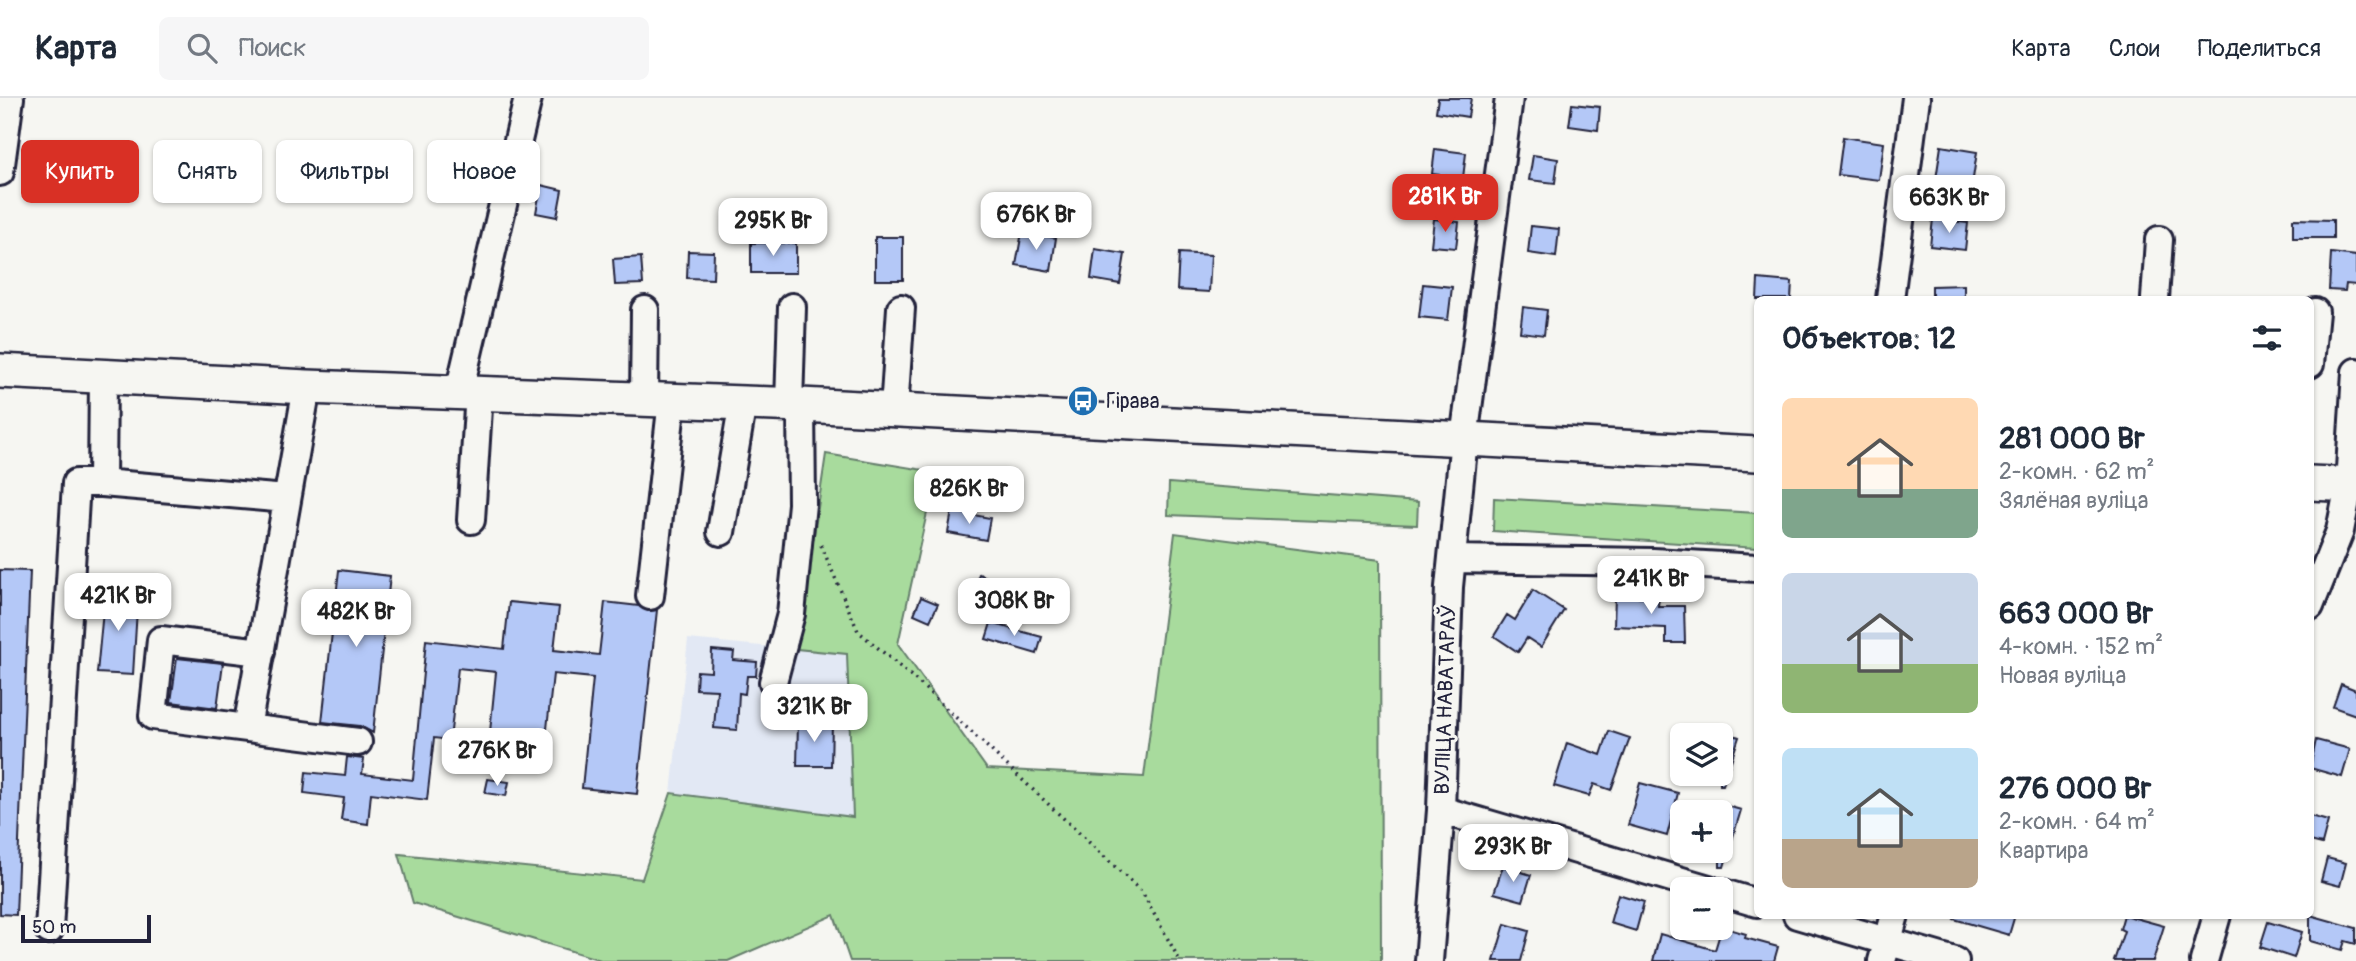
<!DOCTYPE html>
<html lang="ru">
<head>
<meta charset="utf-8">
<style>
	:root { --surface:#fff; --page:#f6f6f7; --text:#1f2937; --muted:#747a83; --line:#e0e1e3; --accent:#d93025 }
	body { margin:0; font-family:Pangolin,sans-serif; background:var(--page); color:var(--text); height:100vh; display:flex; flex-direction:column; font-size:26px; white-space:nowrap }
	* { box-sizing:border-box; margin:0 }
	p { font-size:23px; color:var(--muted) }
	.icon { flex:none; width:38px; height:38px; fill:none; stroke:currentColor; stroke-width:2; stroke-linecap:round; stroke-linejoin:round }
	.map { position:relative; flex:1; overflow:hidden }
	.details { position:absolute; left:1754px; top:198px; width:560px; height:623px; display:flex; flex-direction:column; background:var(--surface); border-radius:10px; box-shadow:0 2px 5px #0004 }
	.details>* { flex:none }
	.guide { position:absolute; left:21px; top:42px; width:665px; height:63px; display:flex; gap:14px }
	.tools { position:absolute; left:1670px; top:625px; display:grid; gap:14px }
	.tools a { display:grid; place-items:center; width:63px; height:63px; border-radius:10px; background:var(--surface); box-shadow:0 2px 5px #0004; font-size:35px }
	.scale { position:absolute; left:21px; bottom:18px; width:130px; box-sizing:border-box; padding-left:7px; border:4px solid #22223b; border-top:0; font-size:19px; line-height:24px; white-space:nowrap; color:#22223b; -webkit-text-stroke:5px #f6f6f2; paint-order:stroke }
	.price { position:absolute; translate:-50% -60px; padding:0 16px; border-radius:14px; background:#fff; color:#222; font-size:23px; line-height:46px; filter:drop-shadow(0 2px 4px #0008) }
	.price::after { content:''; position:absolute; left:50%; top:42px; width:21px; height:16px; margin-left:-10px; background:inherit; clip-path:polygon(0 0,100% 0,50% 100%) }
	.price.on { background:var(--accent); color:#fff }
	ul { padding:0; list-style:none }
	li { display:flex; align-items:center; gap:21px; height:175px; padding:0 28px }
	li span { display:grid; place-items:center; flex:none; width:196px; height:140px; border-radius:10px; color:#555 }
	li>.icon { margin-inline-start:auto }
	span .icon { width:84px; height:84px; fill:#fffc; stroke-width:1 }
	li b { font-size:30px }
	h2 { display:flex; justify-content:space-between; align-items:center; height:84px; padding:0 28px; font-size:30px }
	.chip { padding:0 24px; border-radius:10px; background:var(--surface); box-shadow:0 2px 5px #0004; font-size:24px; line-height:63px }
	.chip.on { background:var(--accent); color:#fff }
	header { display:flex; align-items:center; gap:42px; box-sizing:border-box; height:98px; padding:0 35px; background:var(--surface); border-bottom:2px solid var(--line) }
	header strong { font-size:33px }
	nav { display:flex; gap:38px; margin-inline-start:auto; font-size:24px }
	.search { width:490px; height:63px; background:var(--page); display:flex; align-items:center; gap:18px; box-sizing:border-box; padding:0 24px; border-radius:10px; color:var(--muted); font-size:26px }
	.map>svg:first-child { display:block }
</style>
</head>
<body>
<header>
<strong>Карта</strong>
<div class="search"><svg class="icon" aria-label="search" viewBox="0 0 24 24"><circle cx="10" cy="10" r="6"/><path d="M15 15l6 6"/></svg>Поиск</div>
<nav><a>Карта</a><a>Слои</a><a>Поделиться</a></nav>
</header>
<div class="map">
<svg width="2356" height="863" viewBox="0 0 2356 863">
	<rect width="100%" height="100%" fill="#f6f6f2"/>
	<filter id="ink" filterUnits="userSpaceOnUse"><feTurbulence type="fractalNoise" baseFrequency=".0143" numOctaves="2"/><feDisplacementMap in="SourceGraphic" scale="14" xChannelSelector="R" yChannelSelector="G"/><feConvolveMatrix kernelMatrix="1 2 1 2 8 2 1 2 1" color-interpolation-filters="sRGB"/></filter>
	<g filter="url(#ink)">
		<path fill="#e2e8f4" d="M 688,541 L 847,556 L 853,719 L 671,695 Z"/>
		<path fill="#a8db9d" stroke="#657e6c" stroke-width="2" d="M 826,356 L 936,374 L 898,546 L 987,671 L 1144,679 L 1175,435 L 1380,462 L 1381,863 L 850,863 L 834,817 L 728,863 L 604,863 L 413,805 L 399,756 L 642,781 L 671,695 L 853,719 L 847,556 L 797,551 Z
			M 1169,385 L 1418,404 L 1417,427 L 1168,417 Z
			M 1494,400 L 1757,415 L 1757,450 L 1493,433 Z"/>
		<path fill="#b4c8f7" stroke="#22223b" stroke-width="2" d="M 1438,0 L 1471,0 L 1468,19 L 1436,14 Z
			M 1572,6 L 1600,9 L 1598,32 L 1569,28 Z
			M 1843,39 L 1884,45 L 1879,82 L 1838,77 Z
			M 1941,48 L 1977,54 L 1972,87 L 1936,81 Z
			M 1435,51 L 1466,55 L 1463,80 L 1432,76 Z
			M 1533,57 L 1558,61 L 1555,85 L 1529,82 Z
			M 541,87 L 562,92 L 557,119 L 536,115 Z
			M 1434,121 L 1459,124 L 1456,150 L 1431,148 Z
			M 1933,121 L 1968,125 L 1965,152 L 1930,148 Z
			M 2293,121 L 2333,122 L 2333,140 L 2293,140 Z
			M 1531,128 L 1559,131 L 1556,159 L 1528,155 Z
			M 1022,134 L 1056,140 L 1051,173 L 1016,167 Z
			M 875,139 L 903,139 L 903,182 L 875,182 Z
			M 751,145 L 796,145 L 796,175 L 751,175 Z
			M 1095,151 L 1125,156 L 1120,186 L 1091,181 Z
			M 688,153 L 714,154 L 713,181 L 687,180 Z
			M 1179,155 L 1211,157 L 1209,194 L 1177,192 Z
			M 2331,155 L 2356,158 L 2356,187 L 2346,186 L 2345,193 L 2329,192 Z
			M 641,159 L 643,186 L 615,187 L 613,161 Z
			M 1758,181 L 1792,184 L 1791,201 L 1757,201 Z
			M 1423,186 L 1452,189 L 1448,222 L 1419,219 Z
			M 1964,187 L 1964,201 L 1932,201 L 1932,188 Z
			M 1523,209 L 1547,212 L 1544,237 L 1520,234 Z
			M 952,413 L 990,420 L 986,442 L 948,435 Z
			M 0,472 L 30,473 L 16,817 L 0,816 Z
			M 339,472 L 390,478 L 373,635 L 360,628 L 322,624 Z
			M 979,476 L 996,483 L 984,513 L 967,506 Z
			M 105,492 L 138,494 L 133,577 L 97,575 Z
			M 1533,492 L 1564,512 L 1541,549 L 1527,540 L 1518,554 L 1494,538 L 1507,517 L 1515,522 Z
			M 1615,498 L 1659,499 L 1658,508 L 1684,508 L 1685,545 L 1666,545 L 1666,530 L 1614,528 Z
			M 921,499 L 938,506 L 930,523 L 914,516 Z
			M 509,504 L 559,509 L 554,552 L 599,557 L 605,504 L 639,508 L 648,513 L 657,512 L 637,696 L 582,690 L 593,580 L 553,576 L 546,640 L 490,634 L 496,574 L 458,570 L 450,642 L 434,640 L 427,702 L 371,695 L 368,726 L 341,722 L 344,700 L 304,695 L 306,674 L 345,678 L 347,659 L 364,661 L 362,676 L 413,682 L 426,542 L 504,551 Z
			M 991,525 L 1042,539 L 1037,556 L 986,541 Z
			M 712,552 L 734,554 L 733,562 L 757,564 L 756,578 L 747,578 L 745,596 L 739,595 L 737,632 L 714,630 L 717,592 L 696,591 L 697,573 L 711,574 Z
			M 177,560 L 223,565 L 217,610 L 171,604 Z
			M 2341,586 L 2356,592 L 2356,617 L 2333,609 Z
			M 798,624 L 832,625 L 831,668 L 797,668 Z
			M 1609,633 L 1630,640 L 1611,692 L 1594,686 L 1589,698 L 1554,688 L 1567,645 L 1601,657 Z
			M 1720,633 L 1739,639 L 1723,687 L 1720,687 Z
			M 2316,642 L 2350,651 L 2342,679 L 2310,670 Z
			M 488,681 L 509,684 L 506,698 L 485,695 Z
			M 1640,685 L 1678,695 L 1667,738 L 1628,727 Z
			M 1720,706 L 1741,712 L 1724,769 L 1720,769 Z
			M 2310,718 L 2328,723 L 2322,746 L 2310,743 Z
			M 2327,760 L 2346,765 L 2340,788 L 2321,783 Z
			M 1503,768 L 1531,777 L 1523,803 L 1494,795 Z
			M 1618,796 L 1644,804 L 1636,833 L 1610,825 Z
			M 1955,817 L 2015,817 L 2009,837 L 1954,821 Z
			M 2124,817 L 2164,828 L 2153,863 L 2114,863 L 2124,833 L 2120,831 Z
			M 2310,817 L 2356,830 L 2356,846 L 2345,843 L 2342,852 L 2310,843 Z
			M 2268,824 L 2302,834 L 2294,860 L 2260,849 Z
			M 1505,826 L 1529,833 L 1521,863 L 1494,863 Z
			M 1722,829 L 1746,836 L 1745,840 L 1778,849 L 1774,863 L 1653,863 L 1660,836 L 1715,852 Z"/>
		<g fill="none" stroke-linecap="round" stroke-linejoin="round">
			<g stroke="#22223b" stroke-width="32">
				<path id="minor" d="M 0,74 L 10,0
					M 1890,201 L 1916,0
					M 2155,201 L 2159,142
					M 2310,266 L 2315,214
					M 459,294 L 528,0
					M 644,300 L 645,212
					M 789,306 L 792,209
					M 894,312 L 901,210
					M 102,385 L 287,401
					M 471,422 L 479,294
					M 721,434 L 743,304
					M 1452,461 L 1653,464 L 1757,470
					M 650,498 L 672,302
					M 2310,508 L 2340,433 L 2349,387 L 2356,274
					M 261,554 L 161,542 L 153,618 L 358,644
					M 773,584 L 791,516 L 802,406 L 801,307
					M 247,630 L 307,289
					M 1441,712 L 1709,791
					M 1720,794 L 1757,805
					M 1797,817 L 1955,863
					M 49,832 L 76,385 L 102,385 L 103,279
					M 1429,863 L 1441,712 L 1449,489 L 1464,341 L 1509,0
					M 1882,863 L 1895,817
					M 2204,863 L 2217,817"/>
			</g>
			<g stroke="#22223b" stroke-width="38">
				<path id="major" d="M 0,273 L 307,289 L 801,307 L 1757,356
					M 2310,385 L 2356,387"/>
			</g>
			<path stroke="#22223b" stroke-width="3.5" stroke-dasharray="2 5" stroke-linecap="butt" d="M 821,447 L 858,533 L 917,583 L 1142,794 L 1180,863"/>
			<use href="#minor" stroke="#f6f6f2" stroke-width="26"/>
			<use href="#major" stroke="#f6f6f2" stroke-width="33"/>
		</g>
	</g>
	<defs>
		<g id="bus-disc" transform="scale(1.575)"><circle r="9.5" fill="#1f6fb2" stroke="#f6f6f2"/><path d="M-5-6H5V4H4V6H2V4H-2V6H-4V4H-5ZM-3.5-4V0h7V-4ZM-3.5 1.2v1.5H-2V1.2ZM2 1.2v1.5H3.5V1.2Z" fill="#fff"/></g>
	</defs>
	<g fill-rule="evenodd">
		<use href="#bus-disc" x="1083" y="303"/>
	</g>
	<g text-anchor="middle" stroke-width="6" stroke-linejoin="round" paint-order="stroke">
		<g font-size="21" fill="#22223b" stroke="#f6f6f2" text-anchor="start">
			<text x="1106" y="310">Гірава</text>
		</g>
		<g font-size="21" fill="#22223b" stroke="#f6f6f2">
			<text transform="translate(1445 602) rotate(-88)" y="7">ВУЛІЦА НАВАТАРАЎ</text>
		</g>
	</g>
</svg>
<div class="tools">
<a><svg class="icon" aria-label="layers" viewBox="0 0 24 24"><path d="M12 4l9 5-9 5-9-5zM3 14l9 5 9-5"/></svg></a>
<a>+</a>
<a>−</a>
</div>
<div class="scale">50 m</div>
<b class="price on" style="left:1445px;top:136px">281K Br</b>
<b class="price" style="left:1949px;top:137px">663K Br</b>
<b class="price" style="left:1036px;top:154px">676K Br</b>
<b class="price" style="left:773px;top:160px">295K Br</b>
<b class="price" style="left:969px;top:428px">826K Br</b>
<b class="price" style="left:1651px;top:518px">241K Br</b>
<b class="price" style="left:118px;top:535px">421K Br</b>
<b class="price" style="left:1014px;top:540px">308K Br</b>
<b class="price" style="left:356px;top:551px">482K Br</b>
<b class="price" style="left:814px;top:646px">321K Br</b>
<b class="price" style="left:497px;top:690px">276K Br</b>
<b class="price" style="left:1513px;top:786px">293K Br</b>
<div class="guide">
<a class="chip on">Купить</a>
<a class="chip">Снять</a>
<a class="chip">Фильтры</a>
<a class="chip">Новое</a>
</div>
<section class="details">
<h2>Объектов: 12<svg class="icon" aria-label="filters" viewBox="0 0 24 24"><path d="M4 7h16M4 17h16"/><circle cx="9" cy="7" r="2"/><circle cx="15" cy="17" r="2"/></svg></h2>
<ul>
<li><span style="background:linear-gradient(#ffd9b3 65%,#7fa58c 0)"><svg class="icon" aria-label="home" viewBox="0 0 24 24"><path d="M3 11l9-7 9 7M6 9v11h12V9"/></svg></span><div><b>281 000 Br</b><p>2-комн. · 62 m²</p><p>Зялёная вуліца</p></div></li>
<li><span style="background:linear-gradient(#c9d6e8 65%,#8fb573 0)"><svg class="icon" aria-label="home" viewBox="0 0 24 24"><path d="M3 11l9-7 9 7M6 9v11h12V9"/></svg></span><div><b>663 000 Br</b><p>4-комн. · 152 m²</p><p>Новая вуліца</p></div></li>
<li><span style="background:linear-gradient(#bfe0f5 65%,#b9a48a 0)"><svg class="icon" aria-label="home" viewBox="0 0 24 24"><path d="M3 11l9-7 9 7M6 9v11h12V9"/></svg></span><div><b>276 000 Br</b><p>2-комн. · 64 m²</p><p>Квартира</p></div></li>
</ul>
</section>
</div>
</body>
</html>
